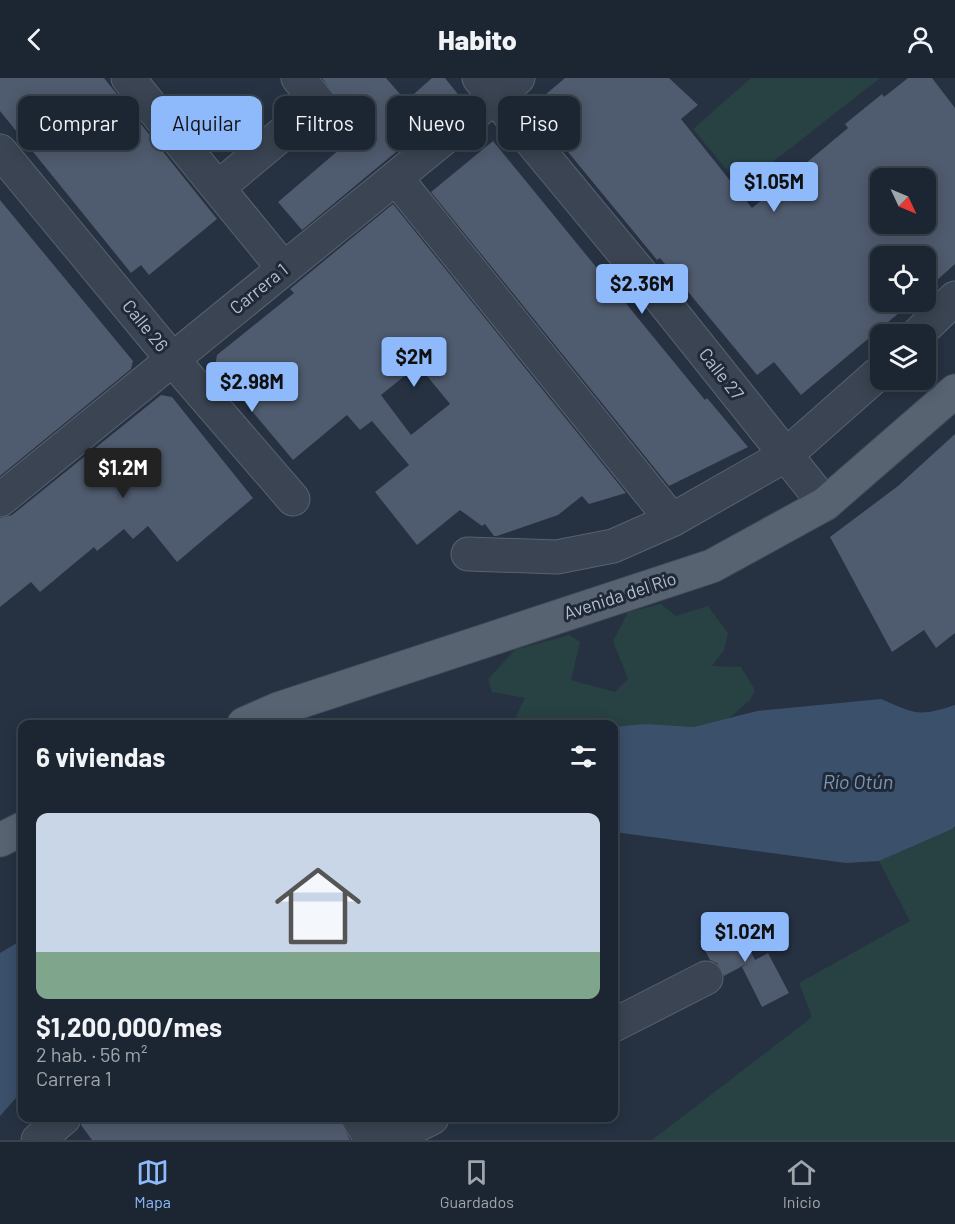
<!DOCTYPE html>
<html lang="es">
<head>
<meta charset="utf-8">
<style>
	:root { --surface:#1c2632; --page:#29323e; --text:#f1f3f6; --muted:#a0a5ac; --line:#3a434d; --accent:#8eb9fa }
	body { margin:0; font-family:Barlow,sans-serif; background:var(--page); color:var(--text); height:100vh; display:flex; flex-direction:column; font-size:22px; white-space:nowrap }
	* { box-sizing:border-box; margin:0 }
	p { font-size:20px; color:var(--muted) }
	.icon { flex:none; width:33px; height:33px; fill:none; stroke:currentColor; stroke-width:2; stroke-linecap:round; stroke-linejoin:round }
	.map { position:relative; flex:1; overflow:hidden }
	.sheet { position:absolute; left:18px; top:642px; width:600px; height:402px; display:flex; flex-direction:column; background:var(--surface); border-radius:12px; box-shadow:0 3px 15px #0003,0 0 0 2px var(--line) }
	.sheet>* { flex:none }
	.top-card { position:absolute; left:18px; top:18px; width:600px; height:54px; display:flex; gap:12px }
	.needle { width:39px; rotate:134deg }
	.tools { position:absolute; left:870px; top:90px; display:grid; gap:12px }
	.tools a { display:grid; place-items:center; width:66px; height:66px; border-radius:12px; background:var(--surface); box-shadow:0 3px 15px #0003,0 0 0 2px var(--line); font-size:30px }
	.price { position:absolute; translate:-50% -51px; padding:0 14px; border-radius:6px; background:var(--accent); color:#111; font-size:20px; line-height:39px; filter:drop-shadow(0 2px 3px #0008) }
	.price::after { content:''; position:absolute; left:50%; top:36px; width:18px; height:14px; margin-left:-9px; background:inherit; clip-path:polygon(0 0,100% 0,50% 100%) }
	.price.current { background:#222; color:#fff }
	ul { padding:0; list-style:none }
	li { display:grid; align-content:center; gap:12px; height:318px; padding:0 18px }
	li+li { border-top:2px solid var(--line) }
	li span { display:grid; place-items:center; height:186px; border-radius:12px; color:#555 }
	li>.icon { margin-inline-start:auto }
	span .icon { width:108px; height:108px; fill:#fffc; stroke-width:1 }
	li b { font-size:26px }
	h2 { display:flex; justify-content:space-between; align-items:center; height:72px; padding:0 18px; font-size:26px }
	.chip { padding:0 21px; border-radius:12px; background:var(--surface); box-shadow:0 3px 15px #0003,0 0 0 2px var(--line); font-size:21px; line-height:54px }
	.chip.current { background:var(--accent); color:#111 }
	header { display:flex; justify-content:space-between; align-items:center; height:78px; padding:0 18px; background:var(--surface); font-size:27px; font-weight:800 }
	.menu { display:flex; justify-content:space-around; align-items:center; height:84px; border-top:2px solid var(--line); background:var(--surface); font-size:16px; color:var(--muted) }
	.menu a { display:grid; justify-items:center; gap:3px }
	.menu .current { color:var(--accent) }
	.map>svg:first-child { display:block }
</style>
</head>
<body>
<header><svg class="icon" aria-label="back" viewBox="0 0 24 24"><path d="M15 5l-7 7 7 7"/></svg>Habito<svg class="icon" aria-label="person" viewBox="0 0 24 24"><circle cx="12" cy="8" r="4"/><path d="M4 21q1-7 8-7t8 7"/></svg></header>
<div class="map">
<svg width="955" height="1062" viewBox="0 0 955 1062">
	<rect width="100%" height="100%" fill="#263242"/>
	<path fill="#284143" d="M 751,0 L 880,0 L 741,109 L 693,51 Z
		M 661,526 L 676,538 L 708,528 L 728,555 L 724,572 L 712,588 L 741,589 L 755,612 L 750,622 L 717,651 L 614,659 L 614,646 L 512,646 L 525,620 L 492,614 L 488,601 L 515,572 L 569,557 L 580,564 L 571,602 L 615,614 L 628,601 L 613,563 L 628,534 Z
		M 955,748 L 955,1062 L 652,1062 L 812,939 L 799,905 L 910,843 L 879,783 Z"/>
	<path fill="#3b506b" d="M 881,621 C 915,636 919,639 955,627 L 955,748 L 952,751 L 879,783 L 846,785 L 614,754 L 614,649 L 645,646 L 694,649 L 757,633 Z
		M 22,862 L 22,1013 L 0,1038 L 0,875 Z"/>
	<path fill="#4f5b6e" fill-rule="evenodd" d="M 0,0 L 104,0 L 217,141 L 149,197 L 141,187 L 131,195 L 0,33 Z
		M 322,0 L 386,0 L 406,23 L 432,0 L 445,0 L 461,20 L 302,152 L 278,124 L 340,71 L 323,51 L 339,38 L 335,34 L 337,21 Z
		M 565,0 L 669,0 L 698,27 L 681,41 L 752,130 L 848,50 L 845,46 L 882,16 L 884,19 L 908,0 L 932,0 L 955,30 L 955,186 L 926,212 L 926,178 L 880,178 L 880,224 L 912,224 L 801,317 L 774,284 L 757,297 L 660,180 L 657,182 L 531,29 ZM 880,100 L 926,100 L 926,146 L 880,146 Z
		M 493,63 L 705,322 L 707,320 L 748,369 L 669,408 L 431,114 Z
		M 0,122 L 133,283 L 131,291 L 0,398 Z
		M 393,126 L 626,415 L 589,426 L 582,418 L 558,437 L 497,458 L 494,458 L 485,446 L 482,448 L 460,432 L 417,467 L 375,414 L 409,387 L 372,343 L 360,352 L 347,337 L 293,382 L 215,289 L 217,277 L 294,215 L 290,211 ZM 418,287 L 450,326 L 411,357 L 381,317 Z
		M 161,317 L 172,319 L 253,420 L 177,484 L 148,448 L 133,461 L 124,451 L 97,473 L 94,469 L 40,514 L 31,504 L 0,529 L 0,440 L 12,437 Z
		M 955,356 L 955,555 L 936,570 L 924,552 L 892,574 L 830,459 L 898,408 Z
		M 736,844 L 755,882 L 768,875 L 789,915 L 762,929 L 742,889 L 748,885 L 724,898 L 717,885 L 710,882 L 700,863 Z
		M 82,1040 L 339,1040 L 350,1062 L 92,1062 L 81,1047 Z"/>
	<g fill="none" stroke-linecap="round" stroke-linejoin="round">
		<g stroke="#58626f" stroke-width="35">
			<path id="minor" d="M 128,0 L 284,191
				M 479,0 L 647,203 L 825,426
				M 0,73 L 173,282 L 293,421
				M 396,100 L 672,442
				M 219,109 L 319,25 L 298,0
				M 918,256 L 955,220
				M 0,422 L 518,0
				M 468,476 L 557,479 L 613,468 L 672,442 L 786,377 L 880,294
				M 614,947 L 706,900
				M 358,1040 L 372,1062
				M 38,1062 L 64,1040
				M 387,1062 L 432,1040"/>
		</g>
		<g stroke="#444d5b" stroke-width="35">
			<path id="major" d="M 244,646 L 278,631 L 712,488 L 825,426 L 955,313
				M 0,762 L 22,751"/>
		</g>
		<use href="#minor" stroke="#3a4452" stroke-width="33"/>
		<use href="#major" stroke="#586372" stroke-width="33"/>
	</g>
	<g text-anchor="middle" stroke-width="6" stroke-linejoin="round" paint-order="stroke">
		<g font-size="18" fill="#b7bfcc" stroke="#1f2937">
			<text transform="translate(259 211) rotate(-39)" y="6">Carrera 1</text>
			<text transform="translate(145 248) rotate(51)" y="6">Calle 26</text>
			<text transform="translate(721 296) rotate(52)" y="6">Calle 27</text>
			<text transform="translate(620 518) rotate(-18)" y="6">Avenida del Río</text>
		</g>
		<g font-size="20" font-style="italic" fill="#7e96b3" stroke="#1f2937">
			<text x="858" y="711">Río Otún</text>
		</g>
	</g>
</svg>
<div class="tools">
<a><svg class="needle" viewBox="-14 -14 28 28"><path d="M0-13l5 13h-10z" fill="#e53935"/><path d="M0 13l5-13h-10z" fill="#a0a5ac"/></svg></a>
<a><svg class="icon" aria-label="locate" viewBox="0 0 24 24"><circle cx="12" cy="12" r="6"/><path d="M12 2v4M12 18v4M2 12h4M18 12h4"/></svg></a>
<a><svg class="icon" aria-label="layers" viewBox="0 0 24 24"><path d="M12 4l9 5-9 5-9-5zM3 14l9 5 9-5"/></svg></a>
</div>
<b class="price" style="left:774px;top:135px">$1.05M</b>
<b class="price" style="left:642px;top:237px">$2.36M</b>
<b class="price" style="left:414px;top:310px">$2M</b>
<b class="price" style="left:252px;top:335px">$2.98M</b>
<b class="price current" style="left:123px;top:421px">$1.2M</b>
<b class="price" style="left:745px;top:885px">$1.02M</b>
<div class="top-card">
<a class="chip">Comprar</a>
<a class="chip current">Alquilar</a>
<a class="chip">Filtros</a>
<a class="chip">Nuevo</a>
<a class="chip">Piso</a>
</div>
<section class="sheet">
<h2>6 viviendas<svg class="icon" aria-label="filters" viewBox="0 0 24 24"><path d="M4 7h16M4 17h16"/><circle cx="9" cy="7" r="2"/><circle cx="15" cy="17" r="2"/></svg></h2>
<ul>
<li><span style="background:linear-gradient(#c9d6e8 75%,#7fa58c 0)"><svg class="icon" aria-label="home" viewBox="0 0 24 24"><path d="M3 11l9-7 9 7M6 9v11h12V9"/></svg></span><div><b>$1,200,000/mes</b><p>2 hab. · 56 m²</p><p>Carrera 1</p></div></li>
</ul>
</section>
</div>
<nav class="menu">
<a class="current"><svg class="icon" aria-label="map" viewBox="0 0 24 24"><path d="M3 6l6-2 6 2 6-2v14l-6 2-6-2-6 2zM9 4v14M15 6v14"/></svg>Mapa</a>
<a><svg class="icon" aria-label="saved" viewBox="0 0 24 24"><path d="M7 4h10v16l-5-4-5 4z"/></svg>Guardados</a>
<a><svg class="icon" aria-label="home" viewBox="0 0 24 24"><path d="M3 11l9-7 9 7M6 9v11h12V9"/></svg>Inicio</a>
</nav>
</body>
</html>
